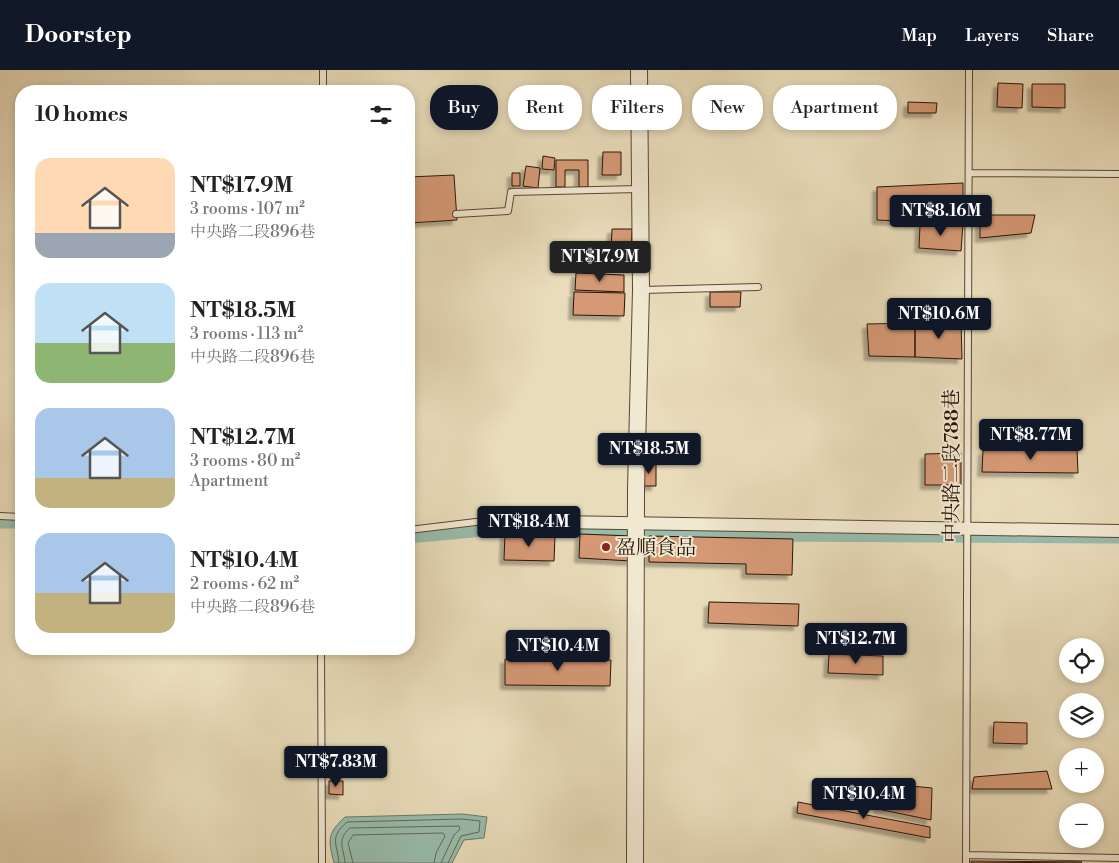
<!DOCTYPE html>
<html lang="en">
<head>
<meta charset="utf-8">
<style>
	:root { --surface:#fff; --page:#f2f2f2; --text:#222; --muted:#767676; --accent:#111827 }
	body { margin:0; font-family:"Libre Bodoni","Noto Serif TC",serif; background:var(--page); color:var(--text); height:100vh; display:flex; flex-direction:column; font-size:19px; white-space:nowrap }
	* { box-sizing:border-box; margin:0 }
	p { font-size:16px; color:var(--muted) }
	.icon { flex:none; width:28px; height:28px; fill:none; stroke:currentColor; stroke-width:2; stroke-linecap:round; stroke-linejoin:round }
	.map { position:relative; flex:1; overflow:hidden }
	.side { position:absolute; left:15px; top:15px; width:400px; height:570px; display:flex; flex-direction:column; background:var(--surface); border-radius:20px; box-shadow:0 2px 8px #0003 }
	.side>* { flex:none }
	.top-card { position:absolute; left:430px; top:15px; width:475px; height:45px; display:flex; gap:10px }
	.controls { position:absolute; left:1059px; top:568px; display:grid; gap:10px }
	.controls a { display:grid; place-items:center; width:45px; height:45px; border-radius:50%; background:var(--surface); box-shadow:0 2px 8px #0003; font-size:25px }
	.price { position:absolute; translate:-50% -42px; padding:0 11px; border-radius:5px; background:var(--accent); color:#fff; font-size:16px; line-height:32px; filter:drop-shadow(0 1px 2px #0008) }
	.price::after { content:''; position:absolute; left:50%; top:30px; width:15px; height:11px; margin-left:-8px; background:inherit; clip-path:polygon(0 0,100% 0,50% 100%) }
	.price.current { background:#222; color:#fff }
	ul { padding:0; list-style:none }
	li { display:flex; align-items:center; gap:15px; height:125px; padding:0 20px }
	li span { display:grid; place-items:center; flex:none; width:140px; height:100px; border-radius:15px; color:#555 }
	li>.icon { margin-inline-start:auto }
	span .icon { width:60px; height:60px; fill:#fffc; stroke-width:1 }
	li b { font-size:21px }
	h2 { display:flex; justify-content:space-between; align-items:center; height:60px; padding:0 20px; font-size:21px }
	.pill { padding:0 18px; border-radius:20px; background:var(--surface); box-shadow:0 2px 8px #0003; font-size:18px; line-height:45px }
	.pill.current { background:var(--accent); color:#fff }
	header { display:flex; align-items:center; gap:30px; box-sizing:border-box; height:70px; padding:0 25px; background:var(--accent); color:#fff }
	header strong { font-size:24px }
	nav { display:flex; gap:28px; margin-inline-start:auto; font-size:18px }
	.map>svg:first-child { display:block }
</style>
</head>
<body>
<header>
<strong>Doorstep</strong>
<nav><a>Map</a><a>Layers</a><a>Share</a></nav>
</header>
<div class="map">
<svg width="1119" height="793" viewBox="0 0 1119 793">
	<defs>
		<filter id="shadow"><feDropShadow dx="-4.5" dy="4.5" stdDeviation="1" flood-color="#0004"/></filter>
	</defs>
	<rect width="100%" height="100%" fill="#e9dcba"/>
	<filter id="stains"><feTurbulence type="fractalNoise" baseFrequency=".004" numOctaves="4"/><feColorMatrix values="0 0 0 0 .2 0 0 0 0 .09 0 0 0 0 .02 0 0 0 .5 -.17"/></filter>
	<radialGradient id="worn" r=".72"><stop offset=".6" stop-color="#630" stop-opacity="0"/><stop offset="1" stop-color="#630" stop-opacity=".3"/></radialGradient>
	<path fill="#98bcac" stroke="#6c786b" d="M 463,744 L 487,747 L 484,768 L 464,770 L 452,793 L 334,793 C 328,769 327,764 345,747 Z"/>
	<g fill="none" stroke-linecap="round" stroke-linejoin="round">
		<path stroke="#61685a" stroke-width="1" d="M 339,793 C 337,772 329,768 347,752 L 462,749 L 480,751 L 479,762 L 461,766 L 448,793
			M 345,793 C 344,778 336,770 350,758 L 459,756 L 460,759 L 454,765 L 441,793
			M 353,793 L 348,773 L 353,765 L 443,763 L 445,766 L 436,783 L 434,793"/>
		<path stroke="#98bcac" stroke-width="11" d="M 0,453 L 21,453
			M 409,468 L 494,460 L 740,466 L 1119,468"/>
	</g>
	<path fill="#d69976" stroke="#2a1309" filter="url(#shadow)" d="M 998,13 L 1023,14 L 1022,38 L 997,37 Z
		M 1032,14 L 1065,14 L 1065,38 L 1032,37 Z
		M 908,32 L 937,33 L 936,43 L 908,43 Z
		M 603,82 L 621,82 L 621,105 L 602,105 Z
		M 543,86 L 555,88 L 554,100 L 542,99 Z
		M 556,90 L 588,90 L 588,117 L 579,117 L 579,100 L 565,100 L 565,117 L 556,117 Z
		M 526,96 L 540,98 L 538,118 L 523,116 Z
		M 512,103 L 520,103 L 520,116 L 512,116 Z
		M 454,105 L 457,150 L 409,153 L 409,107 Z
		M 963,113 L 963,154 L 877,150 L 877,117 Z
		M 980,145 L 1035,145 L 1031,163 L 980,168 Z
		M 963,154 L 961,181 L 919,178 L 920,155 Z
		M 612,159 L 632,159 L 631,183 L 611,182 Z
		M 576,203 L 624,205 L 624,222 L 575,220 Z
		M 574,222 L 625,223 L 624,246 L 573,245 Z
		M 710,222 L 741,222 L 740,237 L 710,237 Z
		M 961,251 L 962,289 L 915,287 L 915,253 Z
		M 915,253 L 915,287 L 869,286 L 867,254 Z
		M 1077,379 L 1078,403 L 982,402 L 983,380 Z
		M 961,383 L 961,415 L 925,415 L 925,384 Z
		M 642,394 L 656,394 L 656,416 L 642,416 Z
		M 505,464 L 555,466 L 554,491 L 504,490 Z
		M 580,464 L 632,466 L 631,491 L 579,488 Z
		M 649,466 L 793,469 L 792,505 L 746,504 L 746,494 L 649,492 Z
		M 709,532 L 799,534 L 798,556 L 708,553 Z
		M 829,584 L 883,586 L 883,605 L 828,603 Z
		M 505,589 L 611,590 L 610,616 L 505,615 Z
		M 994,652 L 1027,653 L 1027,674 L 993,673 Z
		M 1047,701 L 1052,719 L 972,719 L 974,707 Z
		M 329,711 L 343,711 L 343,725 L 329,724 Z
		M 881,713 L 932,718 L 931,750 L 878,739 Z
		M 798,732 L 930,757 L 930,768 L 797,743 Z
		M 971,791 L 1082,792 L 971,793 Z"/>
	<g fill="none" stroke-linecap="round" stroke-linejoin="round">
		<g stroke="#5a4535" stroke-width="8">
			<path id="service" d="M 323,0 L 323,21
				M 969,103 L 1119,104
				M 456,144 L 508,141 L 511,122 L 638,119
				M 642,220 L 758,217
				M 0,446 L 21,447
				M 409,460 L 484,451 L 556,452
				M 321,579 L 322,793
				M 966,785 L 1119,788
				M 966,793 L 969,0"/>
		</g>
		<g stroke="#5a4535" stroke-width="14">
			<path id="minor" d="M 556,452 L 1119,461"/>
		</g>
		<g stroke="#5a4535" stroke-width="18">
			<path id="tertiary" d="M 635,793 L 636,419 L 641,220 L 639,0"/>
		</g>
		<use href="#service" stroke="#f1e8d2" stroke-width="6"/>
		<use href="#minor" stroke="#f1e8d2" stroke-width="12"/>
		<use href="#tertiary" stroke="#f1e8d2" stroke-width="16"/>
	</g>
	<circle fill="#8f2418" stroke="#f1e8d2" stroke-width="2" cx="606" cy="477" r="5"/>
	<g text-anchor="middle" stroke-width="4" stroke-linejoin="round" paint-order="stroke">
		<g font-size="20" fill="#2a1309" stroke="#f1e8d2">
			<text transform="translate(951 396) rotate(-90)" y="7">中央路二段788巷</text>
		</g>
		<g font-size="20" fill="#2a1309" stroke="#f1e8d2" text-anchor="start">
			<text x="616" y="484">盈順食品</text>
		</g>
	</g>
	<rect width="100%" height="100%" filter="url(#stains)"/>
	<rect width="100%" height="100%" fill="url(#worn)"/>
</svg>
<div class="controls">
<a><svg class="icon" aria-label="locate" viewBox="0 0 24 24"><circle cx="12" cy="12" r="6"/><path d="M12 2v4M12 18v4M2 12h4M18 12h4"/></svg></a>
<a><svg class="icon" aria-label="layers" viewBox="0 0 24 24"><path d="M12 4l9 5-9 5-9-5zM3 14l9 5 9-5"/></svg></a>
<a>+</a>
<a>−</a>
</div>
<b class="price" style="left:941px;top:167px">NT$8.16M</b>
<b class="price current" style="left:600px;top:213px">NT$17.9M</b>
<b class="price" style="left:939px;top:270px">NT$10.6M</b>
<b class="price" style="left:1031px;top:391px">NT$8.77M</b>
<b class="price" style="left:649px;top:405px">NT$18.5M</b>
<b class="price" style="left:529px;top:478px">NT$18.4M</b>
<b class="price" style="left:856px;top:595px">NT$12.7M</b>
<b class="price" style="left:558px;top:602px">NT$10.4M</b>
<b class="price" style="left:336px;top:718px">NT$7.83M</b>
<b class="price" style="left:864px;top:750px">NT$10.4M</b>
<div class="top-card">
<a class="pill current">Buy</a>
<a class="pill">Rent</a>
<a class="pill">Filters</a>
<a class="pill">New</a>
<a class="pill">Apartment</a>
</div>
<section class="side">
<h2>10 homes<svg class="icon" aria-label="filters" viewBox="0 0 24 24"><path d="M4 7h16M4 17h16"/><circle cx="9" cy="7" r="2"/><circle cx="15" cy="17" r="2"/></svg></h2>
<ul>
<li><span style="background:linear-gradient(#ffd9b3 75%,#9aa5b1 0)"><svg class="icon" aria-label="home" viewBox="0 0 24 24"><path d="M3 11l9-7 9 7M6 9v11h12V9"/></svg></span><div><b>NT$17.9M</b><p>3 rooms · 107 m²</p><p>中央路二段896巷</p></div></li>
<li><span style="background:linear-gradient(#bfe0f5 60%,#8fb573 0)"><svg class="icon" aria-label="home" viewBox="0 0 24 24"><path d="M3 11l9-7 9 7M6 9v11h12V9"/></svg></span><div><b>NT$18.5M</b><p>3 rooms · 113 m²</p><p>中央路二段896巷</p></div></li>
<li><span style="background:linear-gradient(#a9c7e8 70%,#c2b280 0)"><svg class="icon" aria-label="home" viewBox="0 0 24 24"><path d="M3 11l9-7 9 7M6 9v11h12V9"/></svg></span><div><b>NT$12.7M</b><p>3 rooms · 80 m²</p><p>Apartment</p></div></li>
<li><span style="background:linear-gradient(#a9c7e8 60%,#c2b280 0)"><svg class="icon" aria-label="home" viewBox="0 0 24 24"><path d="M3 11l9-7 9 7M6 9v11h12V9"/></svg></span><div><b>NT$10.4M</b><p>2 rooms · 62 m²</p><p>中央路二段896巷</p></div></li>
</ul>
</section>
</div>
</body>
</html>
